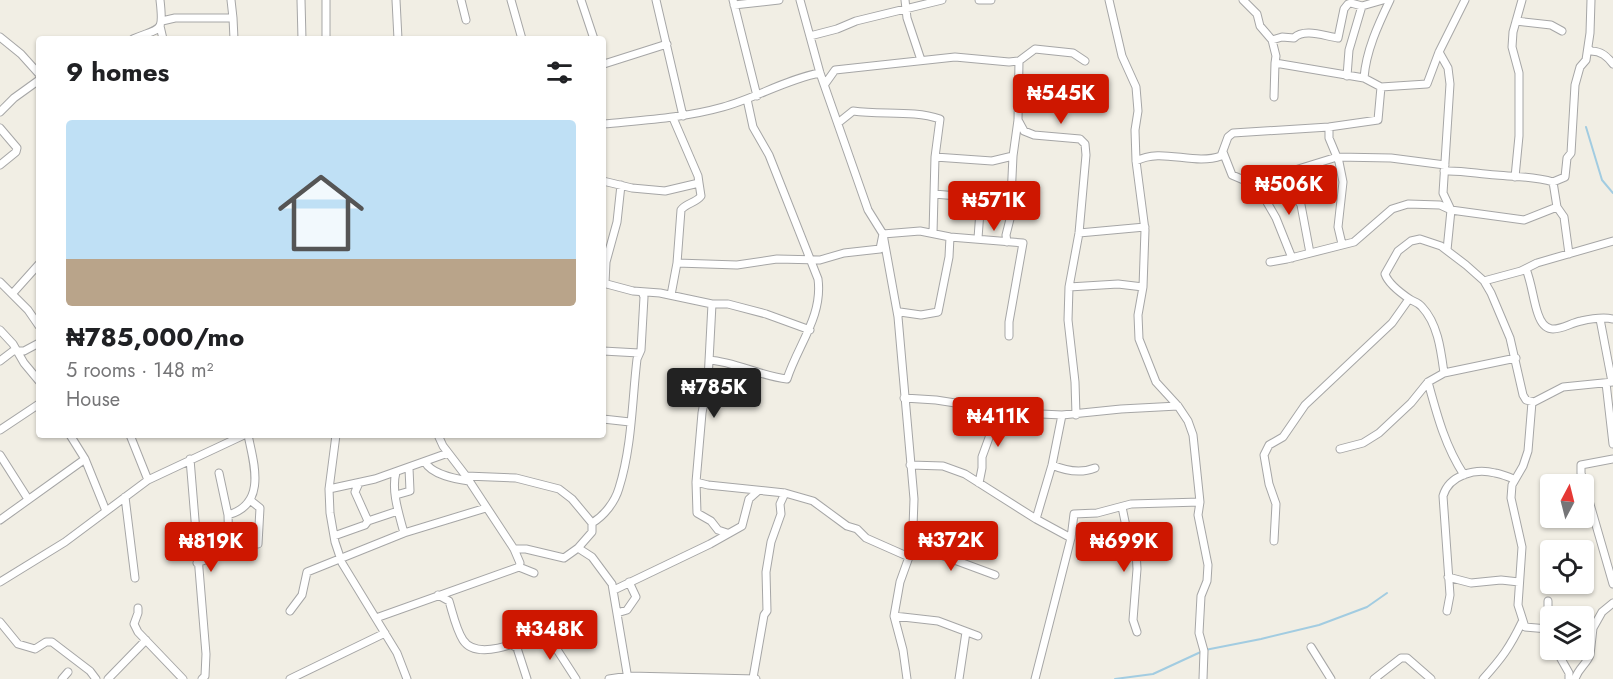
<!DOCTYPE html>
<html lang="en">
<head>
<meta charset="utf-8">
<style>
	:root { --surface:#fff; --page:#f2f2f2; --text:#202124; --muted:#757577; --accent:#ce1700 }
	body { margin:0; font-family:Jost,sans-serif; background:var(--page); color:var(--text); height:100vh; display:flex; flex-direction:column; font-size:22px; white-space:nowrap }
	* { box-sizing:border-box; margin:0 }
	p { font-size:20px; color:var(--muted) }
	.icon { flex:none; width:33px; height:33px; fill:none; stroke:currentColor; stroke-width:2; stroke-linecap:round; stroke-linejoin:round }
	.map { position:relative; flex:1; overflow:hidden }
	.side { position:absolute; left:36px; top:36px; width:570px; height:402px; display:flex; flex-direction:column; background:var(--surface); border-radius:6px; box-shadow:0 2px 4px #0004 }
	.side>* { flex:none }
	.needle { width:39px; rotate:7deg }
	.buttons { position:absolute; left:1540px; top:474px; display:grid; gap:12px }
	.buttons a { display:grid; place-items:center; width:54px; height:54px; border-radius:6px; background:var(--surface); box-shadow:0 2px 4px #0004; font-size:30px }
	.price { position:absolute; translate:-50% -51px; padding:0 14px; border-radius:6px; background:var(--accent); color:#fff; font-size:20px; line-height:39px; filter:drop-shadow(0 2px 3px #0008) }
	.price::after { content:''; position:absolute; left:50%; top:36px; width:18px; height:14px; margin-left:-9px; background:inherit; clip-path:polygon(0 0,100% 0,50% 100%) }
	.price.selected { background:#222; color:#fff }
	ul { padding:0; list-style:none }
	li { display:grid; align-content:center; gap:12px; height:318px; padding:0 30px }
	li span { display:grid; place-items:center; height:186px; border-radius:6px; color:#555 }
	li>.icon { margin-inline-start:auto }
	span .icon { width:108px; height:108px; fill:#fffc; stroke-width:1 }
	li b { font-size:26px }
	h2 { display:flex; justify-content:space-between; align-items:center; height:72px; padding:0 30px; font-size:26px }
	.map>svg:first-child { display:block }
</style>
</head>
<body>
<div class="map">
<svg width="1613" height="679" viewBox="0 0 1613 679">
	<rect width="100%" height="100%" fill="#f1eee4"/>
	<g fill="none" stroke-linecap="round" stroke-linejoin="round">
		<path stroke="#a2cce1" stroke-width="2" d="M 1586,127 L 1602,180 L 1613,193
			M 1115,679 L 1153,674 L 1205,650 L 1261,639 L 1319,625 L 1367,607 L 1387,593"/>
		<g stroke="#a6a6a6" stroke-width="9">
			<path id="minor" d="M 231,0 L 233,18
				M 301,0 L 302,39
				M 326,0 L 326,39
				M 396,0 L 398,39
				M 461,0 L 466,20
				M 511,0 L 522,39
				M 581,0 L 594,39
				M 656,0 L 683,116
				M 733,0 L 757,96
				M 800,0 L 820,73 L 868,210 L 883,234 L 898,317 L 914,499 L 913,527 L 909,557 L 900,582 L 894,616 L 903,650 L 907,679
				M 905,0 L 907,18 L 921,60
				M 979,0 L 991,0
				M 1109,0 L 1122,56 L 1136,87 L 1138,111 L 1135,130 L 1136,161 L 1145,230 L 1143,287 L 1138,315 L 1139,339 L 1156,382 L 1178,406 L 1188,421 L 1193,435 L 1200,502 L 1198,515 L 1208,565 L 1207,581 L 1201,596 L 1199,633 L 1204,651 L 1203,679
				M 1243,0 L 1257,14 L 1260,26 L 1272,40 L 1276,56 L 1275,63
				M 734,5 L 779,0
				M 162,21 L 175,18 L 233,18 L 234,39
				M 1516,21 L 1551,25 L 1562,31
				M 160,26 L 163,39
				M 810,36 L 837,29 L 856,21 L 942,0
				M 0,37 L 21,54 L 39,74
				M 133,39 C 161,27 164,34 160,0
				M 1272,40 L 1282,37 L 1294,38 C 1304,28 1324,36 1338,38 L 1344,9 L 1348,4 L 1351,3 L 1362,6 L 1383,0
				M 1588,48 L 1591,51 C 1601,51 1607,56 1613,64
				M 1439,52 L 1448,68 L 1450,84 L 1443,193 L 1451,210 L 1447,250
				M 603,62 L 604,64 L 667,44
				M 1347,76 L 1349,50 L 1362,6
				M 1364,78 C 1366,51 1378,25 1390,0
				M 825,84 L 835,70 L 955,57 L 1009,62 L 1019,61 L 1035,49 L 1073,53 L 1085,61
				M 1274,97 L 1275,63 L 1364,78 L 1381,87 L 1427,84 L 1439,52 L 1465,0
				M 0,112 L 14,98 L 39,80
				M 1018,120 L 1024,131 L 1034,135 L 1080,139 L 1085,144 L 1086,155 L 1079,233 L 1069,287 L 1068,320 L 1075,382 L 1076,415
				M 838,123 L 853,111 C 882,115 913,110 940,119 L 935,157 L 933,233
				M 603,124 C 643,120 684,118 723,107 C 756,98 787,79 820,73
				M 1329,127 L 1329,138 L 1339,162 L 1343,182 L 1338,227 L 1342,244
				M 0,128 L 17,148 L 16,152 L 0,165
				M 1223,152 L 1232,175 L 1246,181 L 1249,186 L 1257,185 L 1276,218 L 1292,258
				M 935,157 L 992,161 L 1013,156
				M 1136,161 C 1162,147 1193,166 1221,156 L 1228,137 L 1233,133 L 1329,127 L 1378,120 L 1381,87
				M 1444,171 C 1462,170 1478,174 1496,175 C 1516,177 1534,176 1553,182
				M 1285,175 L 1301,205 L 1310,253
				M 1515,177 L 1519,136 L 1519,73 L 1512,47 L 1513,32 L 1522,0
				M 603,181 L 632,188 L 665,191 L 699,183 L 698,176 L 673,118
				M 1259,190 L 1295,170 L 1337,157 L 1391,158 L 1445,165
				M 934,194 L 981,198 L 1011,196
				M 1079,233 L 1145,227
				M 978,238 L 981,198
				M 1007,242 L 1006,235 L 1010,219 L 1013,156 L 1018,120 L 1019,61
				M 1569,254 L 1564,217 L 1557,207 L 1553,182 L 1565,177 L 1567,158 L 1571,153 L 1575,85 L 1580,67 L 1586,60 L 1590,33 L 1591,0
				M 1270,262 L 1287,259 L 1354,242 L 1392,209 L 1408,204 L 1440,205 L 1451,210 L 1524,220 L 1557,207
				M 677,263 L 737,265 L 777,259 L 820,260 L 844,253 L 880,249 L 883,234 L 920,231 L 950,237 L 1023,243 L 1009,322 L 1009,336
				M 1526,269 C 1532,284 1533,300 1538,314 C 1547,341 1565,324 1581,321 C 1590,319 1604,317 1613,319
				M 1484,281 L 1521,271 L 1537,263 L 1613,241
				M 0,282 L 28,310 L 39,326
				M 603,283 L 633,291 L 660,293 L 712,304 L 728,304 L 766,314 L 810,330
				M 605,283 L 606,262 L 617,222 L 621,185
				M 1069,287 L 1118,284 L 1143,287
				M 13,293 L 39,264
				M 671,295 L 677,263 L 681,210 C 686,203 696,203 701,196 L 699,183
				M 712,304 L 708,380 L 702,413 L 696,482 L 697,513 L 711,521 L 718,530 L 727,533
				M 898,316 L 900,312 L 921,315 L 938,312 L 949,257 L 950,237
				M 1600,319 L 1612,382
				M 0,330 L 13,344 L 24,363 L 39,381
				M 603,351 L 639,353
				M 709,360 C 736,362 760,376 787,379 C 798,345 823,316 818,279 L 769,155 L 753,127 L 747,99
				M 0,361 L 13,351 L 24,351 L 39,343
				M 1444,373 C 1441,351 1438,324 1422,307 C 1419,303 1415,302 1411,300 C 1402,294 1388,283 1385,274 L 1398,251 L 1411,241 L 1420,239 L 1441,246 L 1466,265 L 1484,281 L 1491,293 L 1510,338 L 1523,395 L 1526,400 L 1534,402 L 1563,387 L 1613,382
				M 1428,382 C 1437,415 1445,446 1464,475
				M 1606,383 L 1613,444
				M 904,398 L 936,400 L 1020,413 L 1062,415 L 1121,409 L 1178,406
				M 1532,402 L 1528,451 L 1523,466 L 1512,485 L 1511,498 L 1522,547 L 1518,605 L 1525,627 L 1548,629
				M 603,419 L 630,422
				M 0,430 L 39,404
				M 70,435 L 85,459 L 106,511
				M 130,435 L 148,480
				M 336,435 L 329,489 L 330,513 L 335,542 L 342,563 L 397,653 L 407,679
				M 438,435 L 443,446 L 466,476 L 514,549 L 520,563 L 519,567
				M 1340,449 L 1363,443 L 1379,433 L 1411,403 L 1428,382 L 1444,373 L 1516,358
				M 0,455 L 28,499
				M 190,459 L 206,654 L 205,676 L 202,679
				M 1613,459 L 1581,465 L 1581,473 L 1613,584
				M 425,462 C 432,475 456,479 469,481
				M 910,465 L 943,466 L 965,474 L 1036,519
				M 1052,465 C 1066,471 1080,474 1095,468
				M 396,472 C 391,491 399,514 404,533
				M 466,476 L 516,478 L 559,489 L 572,499 L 592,523 L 592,532 L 578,548 L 564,558 L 526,549 L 514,549
				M 696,482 L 708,485 L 785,493 L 813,501 L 847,526 L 857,529 L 866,538 L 909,557
				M 359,483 L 355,492 L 368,521
				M 979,483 L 982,468 L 982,457 L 990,435 L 995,431 L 999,411
				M 329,489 L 375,479 L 448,453
				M 396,495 L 410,491 L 409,468
				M 125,497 L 135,578
				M 250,500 L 260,508 L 258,544
				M 1122,507 L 1128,536 L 1136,551 L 1137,569 L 1133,620 L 1137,632
				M 228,515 C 267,504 254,464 248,435
				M 0,520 L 85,459
				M 592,523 C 604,516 615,502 619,488 C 632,447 632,401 637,359 L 641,350 L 644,297 L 642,292
				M 334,536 L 365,525 L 368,521 L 398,511
				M 1071,538 L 1074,514 L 1097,513 L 1131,504 L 1200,502
				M 1274,541 L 1276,504 L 1269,484 L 1264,455 L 1269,445 L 1283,437 L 1305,405 L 1392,323 L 1409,299
				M 578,548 L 592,557 L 612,584 L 628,679
				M 910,549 L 930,551 L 995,575
				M 197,563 L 227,552 L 229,549 L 228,515 L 219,473
				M 1448,577 L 1471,583 L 1501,580 L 1519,582
				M 0,582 L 65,542 L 148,480 L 244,435
				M 614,590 L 710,544 L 742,526 L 749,499 L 758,491
				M 438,595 L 449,601 C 453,614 456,629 463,640 C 478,663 526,639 545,631 L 576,679
				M 1548,601 L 1548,632 L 1551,640
				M 138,608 L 138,613 L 134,624 L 138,632 L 183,679
				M 290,611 L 302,595 L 307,572 L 404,533 L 486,508
				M 1447,611 L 1450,595 L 1443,496 C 1449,475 1475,468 1495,473 C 1502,474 1508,477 1514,479
				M 617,613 L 627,610 L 636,597 L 629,582
				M 894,616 L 938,621 L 978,636
				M 376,618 L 519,567 L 534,573
				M 0,622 L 18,644 L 35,649 L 46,642 L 52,642 L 90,671 L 96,679
				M 512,645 L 517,648 L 527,679
				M 1311,647 L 1331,679
				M 1556,650 L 1569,673 L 1569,679
				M 753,678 L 764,615 L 767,611 L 766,572 L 771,542 L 781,514 L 780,504 L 785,493
				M 62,679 L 68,672
				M 108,679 L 146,640
				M 290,679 L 385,633
				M 609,679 L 629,676 L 756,679
				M 959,679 L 966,632
				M 1035,679 L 1071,538 L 1036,519 L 1052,465 L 1062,415
				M 1374,679 L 1401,658 L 1407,658 L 1431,679
				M 1483,679 C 1502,658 1510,647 1522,622
				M 1575,679 C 1579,667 1586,665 1590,655 L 1593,628 L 1602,612 L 1613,603"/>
		</g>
		<use href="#minor" stroke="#fff" stroke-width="7"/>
	</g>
</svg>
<div class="buttons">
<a><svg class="needle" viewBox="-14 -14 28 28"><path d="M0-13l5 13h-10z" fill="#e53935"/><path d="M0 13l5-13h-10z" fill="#757577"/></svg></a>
<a><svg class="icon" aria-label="locate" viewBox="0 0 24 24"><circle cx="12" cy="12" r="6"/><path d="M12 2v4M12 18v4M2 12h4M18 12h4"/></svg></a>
<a><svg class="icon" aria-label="layers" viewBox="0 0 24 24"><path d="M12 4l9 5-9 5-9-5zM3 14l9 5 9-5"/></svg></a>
</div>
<b class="price" style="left:1061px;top:125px">₦545K</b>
<b class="price" style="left:1289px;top:216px">₦506K</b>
<b class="price" style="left:994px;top:232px">₦571K</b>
<b class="price selected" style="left:714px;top:419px">₦785K</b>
<b class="price" style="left:998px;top:448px">₦411K</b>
<b class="price" style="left:951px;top:572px">₦372K</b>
<b class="price" style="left:211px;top:573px">₦819K</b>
<b class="price" style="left:1124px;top:573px">₦699K</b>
<b class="price" style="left:550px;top:661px">₦348K</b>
<section class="side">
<h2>9 homes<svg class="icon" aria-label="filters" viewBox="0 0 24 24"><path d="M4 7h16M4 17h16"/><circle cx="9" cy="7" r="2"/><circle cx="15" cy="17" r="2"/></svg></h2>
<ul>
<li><span style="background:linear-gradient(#bfe0f5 75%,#b9a48a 0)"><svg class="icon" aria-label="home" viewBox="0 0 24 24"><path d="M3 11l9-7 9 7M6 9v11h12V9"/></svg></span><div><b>₦785,000/mo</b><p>5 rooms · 148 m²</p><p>House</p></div></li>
</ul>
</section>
</div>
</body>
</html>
